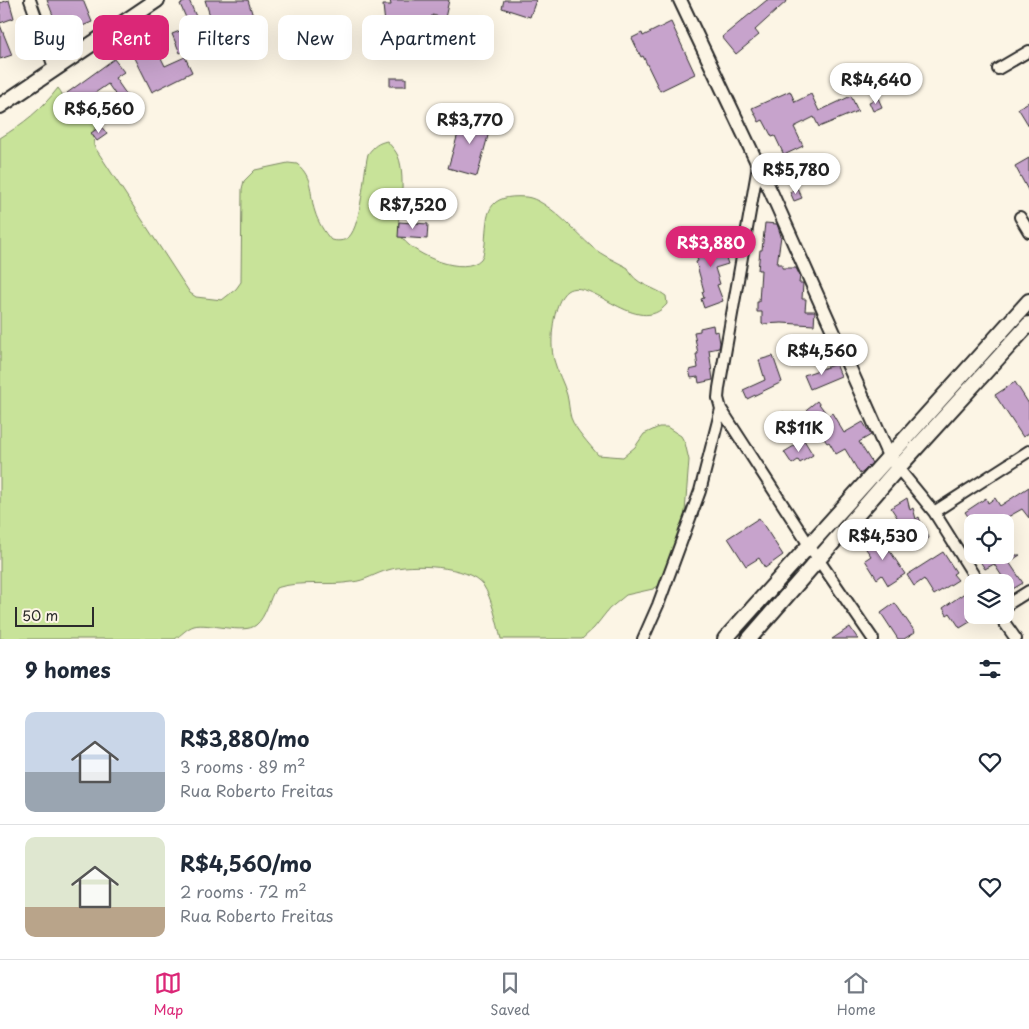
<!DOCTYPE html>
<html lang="en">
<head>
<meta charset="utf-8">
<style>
	:root { --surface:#fff; --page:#f6f6f7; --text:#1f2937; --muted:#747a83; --line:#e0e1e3; --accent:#db2777 }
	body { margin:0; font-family:"Playpen Sans",sans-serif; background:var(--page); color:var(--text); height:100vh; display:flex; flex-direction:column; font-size:19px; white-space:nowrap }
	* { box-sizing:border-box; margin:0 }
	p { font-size:16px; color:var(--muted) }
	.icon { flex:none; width:28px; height:28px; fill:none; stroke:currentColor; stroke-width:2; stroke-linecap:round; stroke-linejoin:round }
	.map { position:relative; height:639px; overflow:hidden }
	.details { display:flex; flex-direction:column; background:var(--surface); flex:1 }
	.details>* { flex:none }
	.banner { position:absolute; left:15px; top:15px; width:500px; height:45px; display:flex; gap:10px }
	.fabs { position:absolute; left:964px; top:514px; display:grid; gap:10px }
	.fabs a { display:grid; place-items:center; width:50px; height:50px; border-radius:10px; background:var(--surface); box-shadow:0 5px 20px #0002; font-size:25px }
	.scale { position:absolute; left:15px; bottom:12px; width:79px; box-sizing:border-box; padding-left:5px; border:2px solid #2b2b2b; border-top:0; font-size:14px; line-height:18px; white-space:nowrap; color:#2b2b2b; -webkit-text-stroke:4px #fcf5e5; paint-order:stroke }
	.price { position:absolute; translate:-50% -42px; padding:0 11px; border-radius:18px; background:#fff; color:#222; font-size:16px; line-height:32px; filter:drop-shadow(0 1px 2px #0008) }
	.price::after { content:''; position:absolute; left:50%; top:30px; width:15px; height:11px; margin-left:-8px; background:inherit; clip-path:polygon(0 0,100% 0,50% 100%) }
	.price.selected { background:var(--accent); color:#fff }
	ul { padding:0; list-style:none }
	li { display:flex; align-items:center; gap:15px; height:125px; padding:0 25px }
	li+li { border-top:1px solid var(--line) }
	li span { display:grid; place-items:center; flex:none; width:140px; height:100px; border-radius:10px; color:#555 }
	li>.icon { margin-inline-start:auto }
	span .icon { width:60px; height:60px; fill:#fffc; stroke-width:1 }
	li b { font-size:21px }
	h2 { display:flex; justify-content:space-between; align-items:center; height:60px; padding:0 25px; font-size:21px }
	.pill { padding:0 18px; border-radius:10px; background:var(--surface); box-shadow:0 5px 20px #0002; font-size:18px; line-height:45px }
	.pill.selected { background:var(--accent); color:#fff }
	.tabs { display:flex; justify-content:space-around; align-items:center; height:70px; border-top:1px solid var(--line); background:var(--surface); font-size:14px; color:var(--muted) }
	.tabs a { display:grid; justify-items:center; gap:2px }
	.tabs .selected { color:var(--accent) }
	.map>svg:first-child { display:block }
</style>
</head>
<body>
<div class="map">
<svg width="1029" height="639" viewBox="0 0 1029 639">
	<rect width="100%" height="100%" fill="#fcf5e5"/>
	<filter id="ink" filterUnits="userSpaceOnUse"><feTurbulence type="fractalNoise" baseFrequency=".02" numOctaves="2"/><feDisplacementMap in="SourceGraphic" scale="10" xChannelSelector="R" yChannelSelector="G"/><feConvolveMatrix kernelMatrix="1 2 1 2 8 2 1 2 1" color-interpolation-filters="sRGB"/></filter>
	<g filter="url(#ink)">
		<path fill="#c8e399" stroke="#7a8762" d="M 58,88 C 65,96 69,114 80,117 C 89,119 108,104 112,120 L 95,127 L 93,134 L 94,146 L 190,293 L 196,297 L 222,300 L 236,289 L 241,282 L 242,189 L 244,181 L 255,170 L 288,163 L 297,164 C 314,178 309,194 315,212 C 318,222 324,232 331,240 C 337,241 343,242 349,237 C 362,223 363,174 368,154 C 374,146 378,143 387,141 C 391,146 396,151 398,156 C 403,168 402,186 402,198 C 401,211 394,227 403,239 C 415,255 464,277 481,259 C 484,255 484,249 485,244 C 487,212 486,194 526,197 C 547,199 576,233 592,247 C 603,256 616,261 628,268 C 634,285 653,286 666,296 L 667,304 C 638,339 590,275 567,291 C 553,301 549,344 554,360 C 557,372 564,383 567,395 C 569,403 569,411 571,418 C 575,429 590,445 598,455 L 623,457 L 635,447 L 644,434 L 659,427 L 667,427 L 681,436 L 685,443 L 689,460 L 682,551 L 667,581 L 653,589 L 626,595 L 609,609 L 594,628 L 582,639 L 501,639 C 497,623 492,598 483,585 C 469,565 410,563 388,570 C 376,573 365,581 352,582 C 327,586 301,580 276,588 C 269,599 266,617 256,625 C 244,635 208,622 194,626 C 187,628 181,635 175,639 L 0,639 L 0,138 C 23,124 42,109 58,88 Z"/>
		<path fill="#c7a3cc" stroke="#2b2b2b" d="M 9,0 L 14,18 L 0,23 L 0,3 Z
			M 47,0 L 83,0 L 92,22 L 75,29 L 77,36 L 63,41 Z
			M 189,0 L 206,40 L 195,44 L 196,46 L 180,53 L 172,34 L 190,27 L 180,4 Z
			M 205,0 L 248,0 L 256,26 L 258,25 L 262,35 L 246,41 L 239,22 L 226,26 L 223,16 L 211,19 Z
			M 390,0 L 449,0 L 445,18 L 432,15 L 434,30 L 386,34 L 383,5 L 391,5 Z
			M 504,0 L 536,0 L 530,17 L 502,8 Z
			M 767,0 L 788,0 L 755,30 L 759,35 L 736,54 L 722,37 Z
			M 671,22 L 695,74 L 660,91 L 643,56 L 641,57 L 632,38 L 642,33 L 643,36 Z
			M 0,25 L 12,55 L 0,59 Z
			M 148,32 L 165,66 L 185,57 L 192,72 L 152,92 L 127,42 Z
			M 114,59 L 124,72 L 115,78 L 129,98 L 121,103 L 108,84 L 76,106 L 67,93 Z
			M 390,78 L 406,78 L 406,86 L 390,86 Z
			M 790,91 L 795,102 L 811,94 L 819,111 L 851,96 L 858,111 L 819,127 L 814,117 L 794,127 L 803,146 L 784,155 L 775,136 L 772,137 L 763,120 L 759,122 L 752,108 Z
			M 878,98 L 882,107 L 873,111 L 869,102 Z
			M 1029,102 L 1029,126 L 1018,108 Z
			M 464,113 L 492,121 L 477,176 L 448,168 Z
			M 101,126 L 107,134 L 97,141 L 91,133 Z
			M 1029,158 L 1029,192 L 1015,166 Z
			M 797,188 L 802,198 L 794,201 L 790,192 Z
			M 399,222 L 428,224 L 427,239 L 398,237 Z
			M 765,223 L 777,224 L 781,236 L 777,264 L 782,264 L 782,268 L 796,268 L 800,276 L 799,283 L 803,283 L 802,299 L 806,299 L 805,311 L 815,311 L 814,325 L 782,323 L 762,324 L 762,312 L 757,312 L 757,302 L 759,302 L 761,270 L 758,270 L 760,250 L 762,250 Z
			M 726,236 L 731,250 L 724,252 L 728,264 L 715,268 L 720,284 L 717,285 L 723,301 L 704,308 L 701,299 L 704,298 L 702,292 L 704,291 L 696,262 L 698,261 L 693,247 Z
			M 713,325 L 714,332 L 718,331 L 720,343 L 719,348 L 709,350 L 713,380 L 699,383 L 698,377 L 691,378 L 689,370 L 698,368 L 696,354 L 698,354 L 694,332 L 700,331 L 700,328 Z
			M 773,356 L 782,382 L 747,399 L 743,390 L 765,380 L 759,360 Z
			M 836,364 L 841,376 L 810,389 L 804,375 Z
			M 1015,382 L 1029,404 L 1029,433 L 1023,437 L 995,395 Z
			M 817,401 L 828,416 L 832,413 L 844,433 L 863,422 L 871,435 L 859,442 L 872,463 L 863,472 L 860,474 L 845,449 L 836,454 L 829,442 L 827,443 L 820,433 L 814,425 L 818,422 L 807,409 Z
			M 784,412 L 789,424 L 772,432 L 766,419 Z
			M 804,440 L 813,455 L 800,463 L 798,460 L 792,464 L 784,452 Z
			M 1029,487 L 1029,518 L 1022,509 L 999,522 L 972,522 L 965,512 L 986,498 L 988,503 L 995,498 L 1000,506 Z
			M 907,498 L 910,510 L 913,508 L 916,519 L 919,517 L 923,529 L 925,527 L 929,538 L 916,546 L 891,508 Z
			M 759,518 L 783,555 L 765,568 L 759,558 L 746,566 L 728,538 Z
			M 880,536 L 905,574 L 888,585 L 882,575 L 877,579 L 865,560 L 871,556 L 864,546 Z
			M 1005,540 L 1015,555 L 1020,555 L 1009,562 L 1023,583 L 1011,590 L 994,564 L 985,569 L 976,555 L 1005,555 Z
			M 943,552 L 956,572 L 953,574 L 958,580 L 934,595 L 924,579 L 914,586 L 907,575 Z
			M 966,592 L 972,601 L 969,603 L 972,608 L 972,616 L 968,619 L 970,622 L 960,628 L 950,613 L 947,615 L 943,608 Z
			M 895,603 L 915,632 L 904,639 L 898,639 L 881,613 Z
			M 850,627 L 858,639 L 832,639 Z"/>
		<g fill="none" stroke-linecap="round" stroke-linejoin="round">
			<g stroke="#2b2b2b" stroke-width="14">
				<path id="minor" d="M 30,0 L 55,70
					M 998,69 L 1029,51
					M 758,166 L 719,388 L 718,398 L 721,409 L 818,559 L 873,639
					M 1020,217 L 1029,232
					M 898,468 L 934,512 L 978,582
					M 934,512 L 1029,451
					M 1005,606 L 1029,591
					M 999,615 L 1016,639
					M 643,639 L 658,605 L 700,491 L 721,409"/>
			</g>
			<g stroke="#2b2b2b" stroke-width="16">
				<path id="tertiary" d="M 680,0 L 771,192 L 889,456 L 894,463"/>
			</g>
			<g stroke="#2b2b2b" stroke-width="18">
				<path id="secondary" d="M 0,106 L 157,0
					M 725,639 L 1029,301
					M 749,639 L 898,468 L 1029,324"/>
			</g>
			<use href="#minor" stroke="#fcf5e5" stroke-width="10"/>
			<use href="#tertiary" stroke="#fcf5e5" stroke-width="12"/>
			<use href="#secondary" stroke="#fcf5e5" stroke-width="14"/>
		</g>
	</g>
</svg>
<div class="fabs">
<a><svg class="icon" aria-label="locate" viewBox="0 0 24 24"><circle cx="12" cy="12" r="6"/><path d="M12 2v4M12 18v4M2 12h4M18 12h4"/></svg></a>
<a><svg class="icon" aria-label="layers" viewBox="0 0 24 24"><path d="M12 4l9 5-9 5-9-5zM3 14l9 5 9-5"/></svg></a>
</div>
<div class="scale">50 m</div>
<b class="price" style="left:876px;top:105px">R$4,640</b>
<b class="price" style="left:99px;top:134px">R$6,560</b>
<b class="price" style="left:470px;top:145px">R$3,770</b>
<b class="price" style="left:796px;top:195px">R$5,780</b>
<b class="price" style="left:413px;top:230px">R$7,520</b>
<b class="price selected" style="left:711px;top:268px">R$3,880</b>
<b class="price" style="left:822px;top:376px">R$4,560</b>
<b class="price" style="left:799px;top:453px">R$11K</b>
<b class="price" style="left:883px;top:561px">R$4,530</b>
<div class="banner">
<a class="pill">Buy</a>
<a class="pill selected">Rent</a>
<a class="pill">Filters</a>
<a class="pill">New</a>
<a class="pill">Apartment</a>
</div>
</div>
<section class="details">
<h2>9 homes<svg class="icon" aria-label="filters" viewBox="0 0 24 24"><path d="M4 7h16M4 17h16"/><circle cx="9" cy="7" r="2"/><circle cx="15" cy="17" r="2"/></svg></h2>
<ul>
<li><span style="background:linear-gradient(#c9d6e8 60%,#9aa5b1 0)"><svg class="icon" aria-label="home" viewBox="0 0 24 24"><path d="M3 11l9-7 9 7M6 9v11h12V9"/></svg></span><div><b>R$3,880/mo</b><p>3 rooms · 89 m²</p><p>Rua Roberto Freitas</p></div><svg class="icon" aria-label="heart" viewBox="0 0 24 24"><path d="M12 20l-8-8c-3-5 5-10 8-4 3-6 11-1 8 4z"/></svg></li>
<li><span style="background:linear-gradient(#dfe7d0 70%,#b9a48a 0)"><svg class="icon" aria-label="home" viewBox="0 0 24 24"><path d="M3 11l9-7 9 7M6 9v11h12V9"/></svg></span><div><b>R$4,560/mo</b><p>2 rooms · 72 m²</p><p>Rua Roberto Freitas</p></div><svg class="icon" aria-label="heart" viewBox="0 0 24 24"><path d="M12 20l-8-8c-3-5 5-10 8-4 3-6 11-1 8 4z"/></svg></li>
</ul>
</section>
<nav class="tabs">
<a class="selected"><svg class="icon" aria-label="map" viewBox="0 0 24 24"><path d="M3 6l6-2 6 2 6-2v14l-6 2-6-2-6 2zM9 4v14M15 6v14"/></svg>Map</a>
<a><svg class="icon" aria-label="saved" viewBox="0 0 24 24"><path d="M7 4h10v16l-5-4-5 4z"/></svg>Saved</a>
<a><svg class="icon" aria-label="home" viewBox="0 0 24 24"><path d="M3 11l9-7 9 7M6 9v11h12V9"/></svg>Home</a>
</nav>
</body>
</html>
